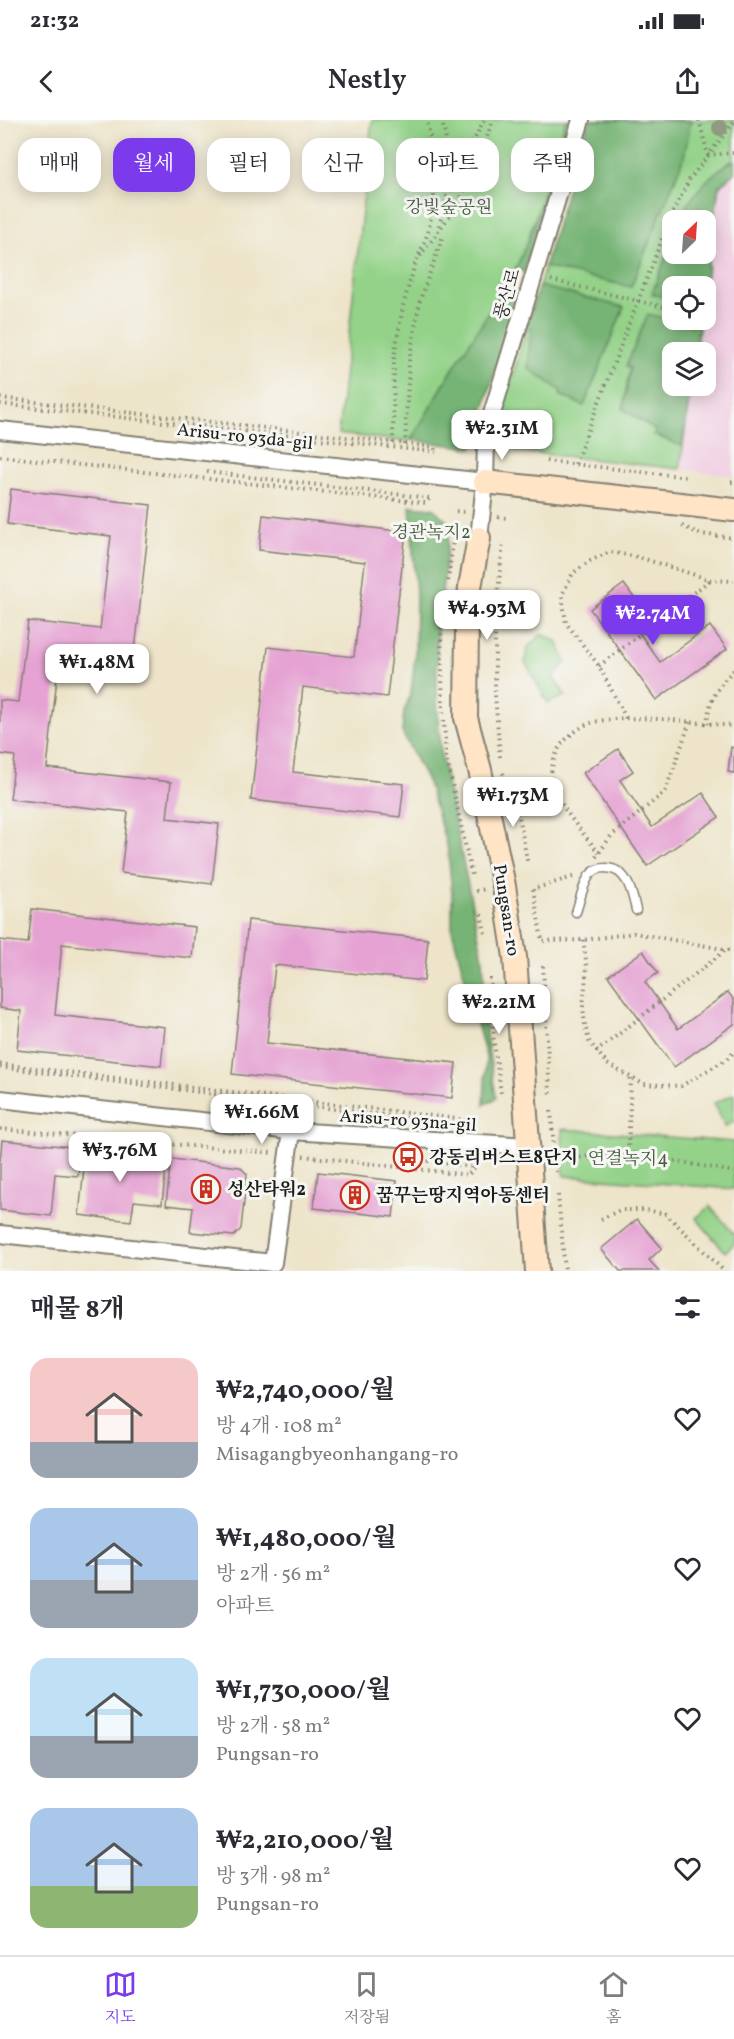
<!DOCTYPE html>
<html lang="ko">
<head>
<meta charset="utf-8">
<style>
	:root { --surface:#fff; --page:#f2f2f3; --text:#2b2b33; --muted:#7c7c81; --line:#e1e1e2; --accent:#7c3aed }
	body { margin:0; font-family:Vollkorn,"Noto Serif KR",serif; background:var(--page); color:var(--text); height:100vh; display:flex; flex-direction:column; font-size:22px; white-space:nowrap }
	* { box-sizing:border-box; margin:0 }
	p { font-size:20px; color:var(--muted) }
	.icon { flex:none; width:33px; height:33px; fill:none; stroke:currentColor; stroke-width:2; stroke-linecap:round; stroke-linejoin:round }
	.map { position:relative; height:1151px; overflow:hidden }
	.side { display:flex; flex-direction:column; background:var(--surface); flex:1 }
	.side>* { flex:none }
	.hud { position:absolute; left:18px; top:18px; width:699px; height:54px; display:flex; gap:12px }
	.needle { width:39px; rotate:25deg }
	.controls { position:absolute; left:662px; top:90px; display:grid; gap:12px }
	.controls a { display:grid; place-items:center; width:54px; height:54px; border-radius:12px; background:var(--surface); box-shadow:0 3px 15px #0003; font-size:30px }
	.price { position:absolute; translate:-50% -51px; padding:0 14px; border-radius:12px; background:#fff; color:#222; font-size:20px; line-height:39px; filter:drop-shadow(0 2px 3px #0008) }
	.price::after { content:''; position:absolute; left:50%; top:36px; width:18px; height:14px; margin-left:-9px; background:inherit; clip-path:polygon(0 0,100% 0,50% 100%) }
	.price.on { background:var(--accent); color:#fff }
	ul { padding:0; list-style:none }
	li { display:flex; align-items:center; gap:18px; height:150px; padding:0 30px }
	li span { display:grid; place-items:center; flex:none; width:168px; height:120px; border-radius:18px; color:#555 }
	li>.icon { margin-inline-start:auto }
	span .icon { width:72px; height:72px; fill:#fffc; stroke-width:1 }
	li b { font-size:26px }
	h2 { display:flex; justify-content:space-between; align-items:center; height:72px; padding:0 30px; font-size:26px }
	.tag { padding:0 21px; border-radius:18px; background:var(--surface); box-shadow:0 3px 15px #0003; font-size:21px; line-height:54px }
	.tag.on { background:var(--accent); color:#fff }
	.status { display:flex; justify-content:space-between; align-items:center; height:42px; padding:0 30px; background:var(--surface); direction:ltr }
	.status svg { height:16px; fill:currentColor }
	header { display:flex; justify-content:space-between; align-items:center; height:78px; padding:0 30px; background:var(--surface); font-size:27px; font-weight:600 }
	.tab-bar { display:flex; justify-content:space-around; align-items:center; height:84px; border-top:2px solid var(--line); background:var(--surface); font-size:16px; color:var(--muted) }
	.tab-bar a { display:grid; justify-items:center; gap:3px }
	.tab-bar .on { color:var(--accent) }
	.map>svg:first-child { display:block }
</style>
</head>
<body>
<div class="status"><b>21:32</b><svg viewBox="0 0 49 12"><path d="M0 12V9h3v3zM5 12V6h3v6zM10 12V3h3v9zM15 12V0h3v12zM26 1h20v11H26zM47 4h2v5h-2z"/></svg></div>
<header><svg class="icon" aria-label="back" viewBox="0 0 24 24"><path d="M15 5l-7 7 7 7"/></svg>Nestly<svg class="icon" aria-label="share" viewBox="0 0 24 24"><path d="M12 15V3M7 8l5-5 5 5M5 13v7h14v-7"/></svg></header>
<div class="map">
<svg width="734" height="1151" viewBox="0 0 734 1151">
	<rect width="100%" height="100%" fill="#f6f6f2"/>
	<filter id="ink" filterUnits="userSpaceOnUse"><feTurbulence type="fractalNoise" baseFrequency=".0167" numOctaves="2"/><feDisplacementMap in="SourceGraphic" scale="12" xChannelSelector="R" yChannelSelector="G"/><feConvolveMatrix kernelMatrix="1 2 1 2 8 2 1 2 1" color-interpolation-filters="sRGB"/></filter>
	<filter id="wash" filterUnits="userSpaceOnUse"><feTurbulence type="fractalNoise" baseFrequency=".008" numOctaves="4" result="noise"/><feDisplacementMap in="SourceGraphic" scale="24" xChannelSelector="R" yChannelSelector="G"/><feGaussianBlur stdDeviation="1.35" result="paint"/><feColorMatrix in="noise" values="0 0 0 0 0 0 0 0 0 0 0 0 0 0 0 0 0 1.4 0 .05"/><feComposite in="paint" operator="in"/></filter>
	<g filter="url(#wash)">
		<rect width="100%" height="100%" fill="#ede4c9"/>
		<path fill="#f1d0e3" d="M 734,53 L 734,356 L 680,349 L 691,266 L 705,266 L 705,232 L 695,232 L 700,200 L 705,200 L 705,166 L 719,66 Z"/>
		<path fill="#93d288" stroke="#587752" stroke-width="1.5" fill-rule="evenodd" d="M 372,0 L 566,0 L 552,48 L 522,138 L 411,320 L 402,321 L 338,314 Z
			M 589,0 L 734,0 L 734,53 L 719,66 L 705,166 L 672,166 L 672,200 L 700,200 L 695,232 L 672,232 L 672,266 L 691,266 L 680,349 L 517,331 L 497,307 ZM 672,100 L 705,100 L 705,134 L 672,134 Z
			M 542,514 L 557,521 L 566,542 L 553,557 L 566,576 L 548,583 L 525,542 L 527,528 Z
			M 734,974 L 734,1002 L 725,1006 L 714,983 Z
			M 562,1009 L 734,1022 L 734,1069 L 564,1056 Z
			M 710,1086 L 734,1114 L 734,1124 L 725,1132 L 696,1098 Z"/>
		<path fill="#76b474" stroke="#496848" stroke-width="1.5" d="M 566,0 L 571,0 L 524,152 L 515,150 L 530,117 Z
			M 589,0 L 691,1 L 684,37 L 631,167 L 544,147 Z
			M 734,40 L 734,53 L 719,66 L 705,166 L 672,166 L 672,179 L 652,174 L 672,120 L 672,134 L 705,134 L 705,100 L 680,100 C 689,77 711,52 734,40 Z
			M 539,166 L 624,187 L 584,286 L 560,275 L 561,271 L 528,248 L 531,206 L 527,205 Z
			M 503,171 L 511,174 L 516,181 L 472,328 L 411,320 L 460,237 Z
			M 648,194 L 699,207 L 695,232 L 672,232 L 672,266 L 691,266 L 682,326 L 654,315 L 655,310 L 623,289 L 630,248 L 626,246 Z
			M 410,386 L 433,388 L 450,404 L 437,515 L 437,582 L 441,634 L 483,838 L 486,914 L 496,978 L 484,985 L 486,937 L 452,810 L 452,774 L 448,730 L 428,663 L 402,612 L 404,591 L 411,573 L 415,536 L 416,474 Z"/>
		<g id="blocks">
			<path fill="#e5a2d3" d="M 11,369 L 151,385 L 133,549 L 59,540 L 47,648 L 171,662 L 167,698 L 219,704 L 212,764 L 121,753 L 128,692 L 10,679 L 15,636 L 0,634 L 0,580 L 18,582 L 28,501 L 100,509 L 111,416 L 7,404 Z
				M 263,395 L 406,412 L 387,577 L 303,567 L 293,652 L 404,664 L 400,697 L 251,680 L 268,527 L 354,537 L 365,442 L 259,430 Z
				M 624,464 L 640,486 L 627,496 L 660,542 L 710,506 L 727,529 L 656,580 L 590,489 Z
				M 731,627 L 734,628 L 734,653 L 728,652 Z
				M 618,629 L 633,651 L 620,660 L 652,707 L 703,673 L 719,697 L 647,746 L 583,653 Z
				M 32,789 L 195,807 L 192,838 L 62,824 L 55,895 L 165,907 L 161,946 L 17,930 L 21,891 L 0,888 L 0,820 L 28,823 Z
				M 248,800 L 428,819 L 424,861 L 275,845 L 267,923 L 456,943 L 452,978 L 232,954 Z
				M 643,831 L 658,853 L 645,862 L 678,909 L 728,872 L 734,880 L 734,904 L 674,947 L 608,856 Z
				M 2,1020 L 81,1028 L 78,1056 L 55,1054 L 51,1096 L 0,1090 L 0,1042 Z
				M 86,1029 L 167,1038 L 162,1084 L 134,1081 L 131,1101 L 79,1095 Z
				M 171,1039 L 240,1047 L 247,1054 L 241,1109 L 234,1116 L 190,1112 L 193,1088 L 166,1085 Z
				M 318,1052 L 397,1061 L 393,1097 L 314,1088 Z
				M 637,1099 L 662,1128 L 649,1140 L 659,1151 L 620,1151 L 601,1129 Z"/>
		</g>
	</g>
	<g filter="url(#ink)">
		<use href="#blocks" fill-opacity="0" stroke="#848072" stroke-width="1.5"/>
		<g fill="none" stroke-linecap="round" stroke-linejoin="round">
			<g stroke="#848072" stroke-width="11">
				<path id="lane" d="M 576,792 C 580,781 582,767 589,756 C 593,751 598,748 605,748 C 628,748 632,773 636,790"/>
			</g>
			<g stroke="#848072" stroke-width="20">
				<path id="street" d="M 0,310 L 485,362
					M 479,418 L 485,362 L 486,320 L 491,297 L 581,0
					M 0,979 L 291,1011 L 527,1026
					M 0,1114 L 273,1143 L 291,1011"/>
			</g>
			<g stroke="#848072" stroke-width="26">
				<path id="secondary" d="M 485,362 L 734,390
					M 479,418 L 470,467 L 467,507 L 466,598 L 480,650 L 504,766 L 515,837 L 537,1151"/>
			</g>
			<path stroke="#848072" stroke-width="4" stroke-dasharray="1.5 4.5" stroke-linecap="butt" d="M 442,0 L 446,20 L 448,72
				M 699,0 L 708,35 L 734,33
				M 439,106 L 448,72 L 484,0
				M 420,136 L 457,86 L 477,44 L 493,0
				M 551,160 L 672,189
				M 0,278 L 434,327 L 436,332
				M 0,284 L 436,332
				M 393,323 L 394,237 L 403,186 L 415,144 L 428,113 L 434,82 L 434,39 L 427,0
				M 405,325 L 409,241 L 420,180 L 443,116
				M 0,336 L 426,383 L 430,378
				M 546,341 L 688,357
				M 575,344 L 671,96 L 689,60 L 734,2
				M 207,352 L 429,378
				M 731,362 L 734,362
				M 456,391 L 467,392
				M 498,397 L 508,398
				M 682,406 L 700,414 L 734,418
				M 448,461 L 455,405
				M 599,546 L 710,460
				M 443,593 L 441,512 L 447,469
				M 626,598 L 599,546 L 566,503 L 562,475 L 573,453 L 590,441 L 610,432 L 638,437 L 711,460 L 734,461
				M 444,600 L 446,636 L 472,756
				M 707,604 C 709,580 717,566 734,550
				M 500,637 L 495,575 L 495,504 L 503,422
				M 503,653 L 516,681 L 528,745
				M 599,733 C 584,714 559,687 552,664 C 549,654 553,642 557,632 C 561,621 580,606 591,603 C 629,592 694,603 734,606
				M 596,737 L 611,716 L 665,672 L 690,602
				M 573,757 L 533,769 L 542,821 L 583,820 L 634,813 L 734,831
				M 476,771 L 486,769
				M 481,794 L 485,813
				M 583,820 L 587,846 L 583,887 L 585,905 L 589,921 L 607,944 L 643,964 L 681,966 L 727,939 L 734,932
				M 543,846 L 550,975
				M 490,858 L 494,923 L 501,973
				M 596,932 L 726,830
				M 0,944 L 466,1000 L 474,1005
				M 0,947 L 422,1000
				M 551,991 L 556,1052
				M 0,1009 L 272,1033
				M 628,1032 L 631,959
				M 303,1036 L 468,1055 L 475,1047
				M 404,1038 L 474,1047
				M 556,1040 L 628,1032 L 734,1052
				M 558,1075 L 565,1151
				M 601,1099 L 620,1090 L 646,1090 L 666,1094 L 724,1151"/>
			<use href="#lane" stroke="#fff" stroke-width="8"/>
			<use href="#street" stroke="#fff" stroke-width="16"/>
			<use href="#secondary" stroke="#ffe4c6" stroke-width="22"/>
		</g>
		<g fill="#91997f">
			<circle cx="720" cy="8" r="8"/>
			<circle cx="534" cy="301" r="8"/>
		</g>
	</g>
	<defs>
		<g id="bus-ring" transform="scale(1.5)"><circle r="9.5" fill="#f6f6f2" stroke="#c8321e" stroke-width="1.5"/><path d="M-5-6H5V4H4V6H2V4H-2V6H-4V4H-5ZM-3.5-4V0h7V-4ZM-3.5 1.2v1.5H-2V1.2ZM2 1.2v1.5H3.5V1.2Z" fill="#c8321e"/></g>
		<g id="building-ring" transform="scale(1.5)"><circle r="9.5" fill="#f6f6f2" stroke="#c8321e" stroke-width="1.5"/><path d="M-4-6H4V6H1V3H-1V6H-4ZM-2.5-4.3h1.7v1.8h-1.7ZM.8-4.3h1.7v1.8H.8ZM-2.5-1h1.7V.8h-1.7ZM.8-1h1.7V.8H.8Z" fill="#c8321e"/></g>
	</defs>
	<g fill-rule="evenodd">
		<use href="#bus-ring" x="408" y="1037"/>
		<use href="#building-ring" x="206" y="1069"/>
		<use href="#building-ring" x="355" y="1075"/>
	</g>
	<g text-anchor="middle" stroke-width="6" stroke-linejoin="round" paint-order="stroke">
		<g font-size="18" fill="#465c42" stroke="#f6f6f2">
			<text x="449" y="93">강빛숲공원</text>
			<text x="431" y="418">경관녹지2</text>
			<text x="628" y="1044">연결녹지4</text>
		</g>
		<g font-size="18" fill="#1c1c1c" stroke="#f6f6f2">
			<text transform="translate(507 174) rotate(-74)" y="6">풍산로</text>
			<text transform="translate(245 316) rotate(6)" y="6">Arisu-ro 93da-gil</text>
			<text transform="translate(507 790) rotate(81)" y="6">Pungsan-ro</text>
			<text transform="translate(408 1000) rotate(4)" y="6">Arisu-ro 93na-gil</text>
		</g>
		<g font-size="18" font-weight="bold" fill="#1c1c1c" stroke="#f6f6f2" text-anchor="start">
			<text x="429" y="1043">강동리버스트8단지</text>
			<text x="227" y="1075">성산타워2</text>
			<text x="376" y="1081">꿈꾸는땅지역아동센터</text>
		</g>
	</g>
</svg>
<div class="controls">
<a><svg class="needle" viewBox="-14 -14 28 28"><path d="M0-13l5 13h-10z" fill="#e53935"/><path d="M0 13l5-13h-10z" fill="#7c7c81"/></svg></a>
<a><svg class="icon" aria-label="locate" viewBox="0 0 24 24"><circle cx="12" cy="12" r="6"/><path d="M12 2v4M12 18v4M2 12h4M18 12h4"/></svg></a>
<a><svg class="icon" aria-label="layers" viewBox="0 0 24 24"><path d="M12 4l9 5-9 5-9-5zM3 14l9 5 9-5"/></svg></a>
</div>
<b class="price" style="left:502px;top:341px">₩2.31M</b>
<b class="price" style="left:487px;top:521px">₩4.93M</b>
<b class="price on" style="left:653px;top:526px">₩2.74M</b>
<b class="price" style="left:97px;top:575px">₩1.48M</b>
<b class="price" style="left:513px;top:708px">₩1.73M</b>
<b class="price" style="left:499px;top:915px">₩2.21M</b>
<b class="price" style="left:262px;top:1025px">₩1.66M</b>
<b class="price" style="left:120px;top:1063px">₩3.76M</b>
<div class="hud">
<a class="tag">매매</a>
<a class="tag on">월세</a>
<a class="tag">필터</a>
<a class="tag">신규</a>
<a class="tag">아파트</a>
<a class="tag">주택</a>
</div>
</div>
<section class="side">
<h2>매물 8개<svg class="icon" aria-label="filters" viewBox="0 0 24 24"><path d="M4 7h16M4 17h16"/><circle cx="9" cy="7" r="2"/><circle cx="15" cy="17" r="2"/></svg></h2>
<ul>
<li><span style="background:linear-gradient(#f6c9c9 70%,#9aa5b1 0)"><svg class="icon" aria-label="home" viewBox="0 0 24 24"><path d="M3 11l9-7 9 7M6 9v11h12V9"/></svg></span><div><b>₩2,740,000/월</b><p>방 4개 · 108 m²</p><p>Misagangbyeonhangang-ro</p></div><svg class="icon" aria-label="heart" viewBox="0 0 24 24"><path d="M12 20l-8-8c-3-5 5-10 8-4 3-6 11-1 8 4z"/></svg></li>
<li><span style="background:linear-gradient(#a9c7e8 60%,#9aa5b1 0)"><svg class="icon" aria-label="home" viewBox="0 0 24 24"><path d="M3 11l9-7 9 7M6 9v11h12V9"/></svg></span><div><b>₩1,480,000/월</b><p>방 2개 · 56 m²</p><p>아파트</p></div><svg class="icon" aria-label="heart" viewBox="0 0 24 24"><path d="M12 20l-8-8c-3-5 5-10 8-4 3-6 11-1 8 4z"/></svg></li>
<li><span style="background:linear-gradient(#bfe0f5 65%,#9aa5b1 0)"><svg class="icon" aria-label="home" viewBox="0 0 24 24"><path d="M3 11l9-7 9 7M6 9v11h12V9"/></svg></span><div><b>₩1,730,000/월</b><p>방 2개 · 58 m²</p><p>Pungsan-ro</p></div><svg class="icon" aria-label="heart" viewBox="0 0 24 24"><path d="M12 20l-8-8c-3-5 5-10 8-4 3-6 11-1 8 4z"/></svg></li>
<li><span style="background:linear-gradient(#a9c7e8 65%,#8fb573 0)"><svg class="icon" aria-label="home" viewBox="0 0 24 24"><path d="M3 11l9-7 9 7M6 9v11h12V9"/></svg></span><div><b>₩2,210,000/월</b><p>방 3개 · 98 m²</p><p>Pungsan-ro</p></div><svg class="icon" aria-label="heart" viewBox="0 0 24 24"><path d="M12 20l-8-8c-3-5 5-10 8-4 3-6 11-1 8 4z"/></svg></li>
</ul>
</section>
<nav class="tab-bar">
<a class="on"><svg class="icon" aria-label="map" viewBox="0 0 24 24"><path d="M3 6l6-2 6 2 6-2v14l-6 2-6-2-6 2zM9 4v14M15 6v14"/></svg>지도</a>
<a><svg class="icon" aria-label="saved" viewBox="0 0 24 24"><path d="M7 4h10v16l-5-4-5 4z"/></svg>저장됨</a>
<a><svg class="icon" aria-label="home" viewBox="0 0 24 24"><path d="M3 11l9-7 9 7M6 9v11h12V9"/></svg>홈</a>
</nav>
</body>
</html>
